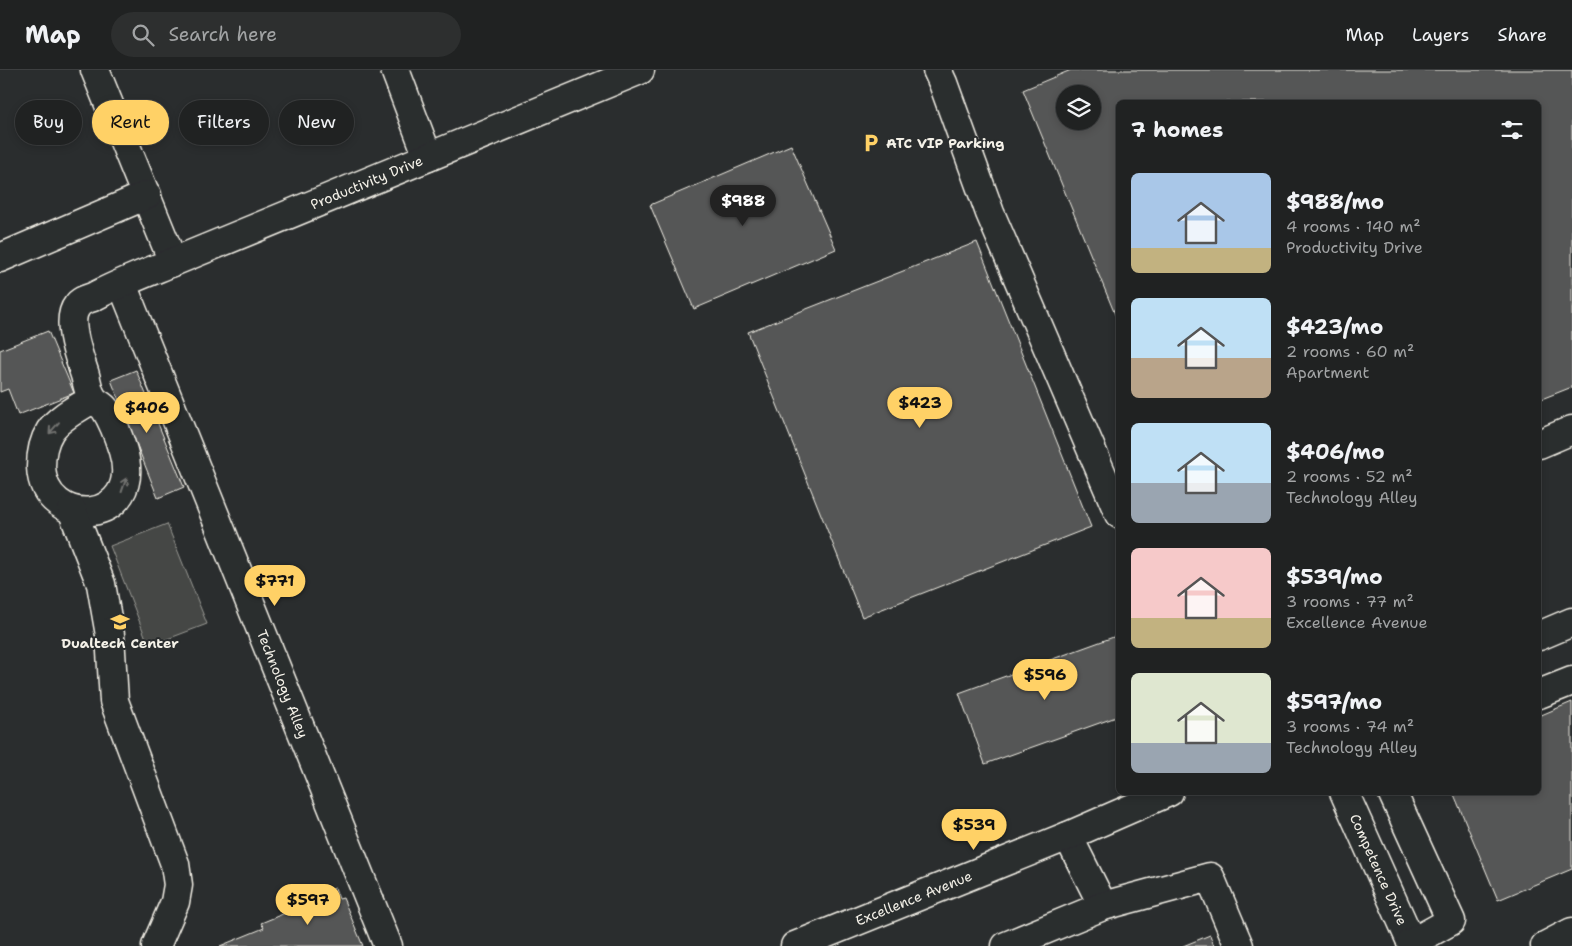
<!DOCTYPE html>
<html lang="en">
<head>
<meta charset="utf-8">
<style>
	:root { --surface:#202222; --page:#2d2f2f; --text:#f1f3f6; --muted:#a2a4a5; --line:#3d3f40; --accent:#ffd166 }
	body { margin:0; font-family:"Shantell Sans",sans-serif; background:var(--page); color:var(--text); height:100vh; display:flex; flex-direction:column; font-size:19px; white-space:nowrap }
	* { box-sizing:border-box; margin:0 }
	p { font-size:16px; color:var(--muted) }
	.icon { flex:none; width:28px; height:28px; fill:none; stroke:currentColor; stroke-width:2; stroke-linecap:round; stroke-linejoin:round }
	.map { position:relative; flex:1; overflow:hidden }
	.details { position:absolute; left:1116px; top:30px; width:425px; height:695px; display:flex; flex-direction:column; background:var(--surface); border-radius:8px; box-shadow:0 2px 8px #0003,0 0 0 1px var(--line) }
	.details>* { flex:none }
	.top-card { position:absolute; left:15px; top:30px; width:475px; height:45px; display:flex; gap:10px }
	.controls { position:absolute; left:1056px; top:15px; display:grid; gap:10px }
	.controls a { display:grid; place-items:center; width:45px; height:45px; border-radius:50%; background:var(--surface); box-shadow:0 2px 8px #0003,0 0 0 1px var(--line); font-size:25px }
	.price { position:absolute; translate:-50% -42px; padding:0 11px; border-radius:18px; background:var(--accent); color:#111; font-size:16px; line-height:32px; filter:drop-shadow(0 1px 2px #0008) }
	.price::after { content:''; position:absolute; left:50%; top:30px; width:15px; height:11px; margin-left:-8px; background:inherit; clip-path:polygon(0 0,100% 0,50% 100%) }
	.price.active { background:#222; color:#fff }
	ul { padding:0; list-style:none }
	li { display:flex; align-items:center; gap:15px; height:125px; padding:0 15px }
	li span { display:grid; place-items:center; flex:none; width:140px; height:100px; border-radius:8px; color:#555 }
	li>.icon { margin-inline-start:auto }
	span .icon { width:60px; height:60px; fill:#fffc; stroke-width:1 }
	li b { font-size:21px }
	h2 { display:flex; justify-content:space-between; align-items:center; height:60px; padding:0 15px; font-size:21px }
	.chip { padding:0 18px; border-radius:22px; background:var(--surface); box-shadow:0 2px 8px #0003,0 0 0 1px var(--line); font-size:18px; line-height:45px }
	.chip.active { background:var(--accent); color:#111 }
	header { display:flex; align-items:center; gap:30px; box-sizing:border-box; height:70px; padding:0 25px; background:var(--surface); border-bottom:1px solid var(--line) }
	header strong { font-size:24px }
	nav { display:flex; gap:28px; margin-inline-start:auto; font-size:18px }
	.search { width:350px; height:45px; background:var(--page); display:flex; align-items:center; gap:12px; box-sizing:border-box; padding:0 18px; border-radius:28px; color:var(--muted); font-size:19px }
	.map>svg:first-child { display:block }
</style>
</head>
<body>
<header>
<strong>Map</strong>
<div class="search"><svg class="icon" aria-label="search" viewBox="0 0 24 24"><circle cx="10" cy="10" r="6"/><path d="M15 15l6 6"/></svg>Search here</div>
<nav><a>Map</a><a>Layers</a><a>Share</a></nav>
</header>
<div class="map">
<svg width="1572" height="876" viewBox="0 0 1572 876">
	<rect width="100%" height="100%" fill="#2a2d2e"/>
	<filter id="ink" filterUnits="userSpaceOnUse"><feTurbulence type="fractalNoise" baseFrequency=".02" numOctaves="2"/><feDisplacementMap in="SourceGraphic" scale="10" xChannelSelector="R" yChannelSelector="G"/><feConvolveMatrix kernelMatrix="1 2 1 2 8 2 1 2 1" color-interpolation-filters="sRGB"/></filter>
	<g filter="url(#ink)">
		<path fill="#444645" stroke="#9c9c96" d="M 167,454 L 207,554 L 149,576 L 110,476 Z"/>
		<path fill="#555756" stroke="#f4f1e8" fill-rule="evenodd" d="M 1071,0 L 1572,0 L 1572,317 L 1539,330 L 1539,32 L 1119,32 L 1119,254 L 1023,20 ZM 1065,24 L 1092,24 L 1092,51 L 1065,51 Z
			M 791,75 L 836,179 L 694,239 L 650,135 Z
			M 977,172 L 1091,457 L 862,547 L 748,262 Z
			M 48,261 L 74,323 L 18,345 L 8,319 L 0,322 L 0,280 Z
			M 136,300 L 184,417 L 158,428 L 111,310 Z
			M 1119,565 L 1119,646 L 985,694 L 959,623 Z
			M 1572,632 L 1572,799 L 1498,830 L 1453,722 L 1539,722 L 1539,646 Z
			M 335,818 L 339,829 L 343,828 L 363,876 L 220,876 L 264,858 L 261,853 L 295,839 L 294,835 Z
			M 1210,865 L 1214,876 L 1183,876 Z"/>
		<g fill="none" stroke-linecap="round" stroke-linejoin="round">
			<g stroke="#f4f1e8" stroke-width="31">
				<g id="minor">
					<path d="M 95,0 L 173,192"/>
					<path d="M 395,0 L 428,87"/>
					<path d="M 937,0 L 943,13 L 990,143 L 1119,444"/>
					<path d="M 0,188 L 147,125"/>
					<path id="s1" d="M 122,214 L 388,876"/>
					<path id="s2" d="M 92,329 C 79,338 59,347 50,361 C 43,372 41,384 41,397 C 44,462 145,455 123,381 C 119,368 113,351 105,339 C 102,334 94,333 92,327 C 88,321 87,312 85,305 C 80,289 65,251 77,236 C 81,230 87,229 93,227 C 119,213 146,203 173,192 L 640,0"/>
					<path d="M 1539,374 L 1572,360"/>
					<path d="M 72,440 L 101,514 L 110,565 L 114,631 L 175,794 L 178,815 L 175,832 L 156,876"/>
					<path d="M 1539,566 L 1572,552"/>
					<path d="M 1539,624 L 1572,611"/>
					<path id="s3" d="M 1344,722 L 1413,876"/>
					<path d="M 1392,722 L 1451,851 L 1411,873"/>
					<path d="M 1068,766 L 1103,836"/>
					<path id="s4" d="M 795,876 L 1068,766 L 1169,722"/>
					<path d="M 1006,876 L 1103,836 L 1210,807 L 1239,876"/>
					<path d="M 1545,876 L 1572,862"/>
				</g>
			</g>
			<use href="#minor" stroke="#2a2d2e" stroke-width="28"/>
		</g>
		<defs><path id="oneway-shaft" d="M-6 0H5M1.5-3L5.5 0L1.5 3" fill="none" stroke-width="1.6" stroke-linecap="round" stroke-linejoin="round" transform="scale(1.25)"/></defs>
		<g stroke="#71726f">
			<use href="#oneway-shaft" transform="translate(54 358) rotate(131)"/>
			<use href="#oneway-shaft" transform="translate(124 415) rotate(-71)"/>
		</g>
	</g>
	<defs>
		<g id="parking-bare" transform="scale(1.5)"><path d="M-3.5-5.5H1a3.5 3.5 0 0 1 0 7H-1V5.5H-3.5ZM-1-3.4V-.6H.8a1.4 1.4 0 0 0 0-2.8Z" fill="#ffd166" stroke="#2a2d2e" stroke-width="2.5" paint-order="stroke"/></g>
		<g id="school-bare" transform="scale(1.5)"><path d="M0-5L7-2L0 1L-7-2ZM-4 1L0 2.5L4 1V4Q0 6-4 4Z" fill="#ffd166" stroke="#2a2d2e" stroke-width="2.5" paint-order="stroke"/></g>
	</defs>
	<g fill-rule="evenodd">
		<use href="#parking-bare" x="871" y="73"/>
		<use href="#school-bare" x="120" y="552"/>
	</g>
	<g text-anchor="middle" stroke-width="4" stroke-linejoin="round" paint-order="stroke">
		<g font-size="14" font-weight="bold" fill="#f4f1e8" stroke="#2a2d2e" text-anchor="start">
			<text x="886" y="78">ATC VIP Parking</text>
			<text x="120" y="578" text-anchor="middle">Dualtech Center</text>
		</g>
		<g font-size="14" fill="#f4f1e8" stroke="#2a2d2e">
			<text dy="5" stroke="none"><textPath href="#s2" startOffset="719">Productivity Drive</textPath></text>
			<text dy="5" stroke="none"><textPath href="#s1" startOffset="431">Technology Alley</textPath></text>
			<text dy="5" stroke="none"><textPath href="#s3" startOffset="85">Competence Drive</textPath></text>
			<text dy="5" stroke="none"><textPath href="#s4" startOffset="128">Excellence Avenue</textPath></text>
		</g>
	</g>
</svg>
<div class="controls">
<a><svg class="icon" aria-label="layers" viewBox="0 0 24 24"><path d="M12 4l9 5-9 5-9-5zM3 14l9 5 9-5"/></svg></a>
</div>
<b class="price active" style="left:743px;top:157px">$988</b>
<b class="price" style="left:920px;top:359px">$423</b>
<b class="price" style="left:147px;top:364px">$406</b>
<b class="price" style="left:275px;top:537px">$771</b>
<b class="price" style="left:1045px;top:631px">$596</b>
<b class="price" style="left:974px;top:781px">$539</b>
<b class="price" style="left:308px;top:856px">$597</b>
<div class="top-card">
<a class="chip">Buy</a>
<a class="chip active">Rent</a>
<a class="chip">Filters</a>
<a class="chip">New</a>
</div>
<section class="details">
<h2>7 homes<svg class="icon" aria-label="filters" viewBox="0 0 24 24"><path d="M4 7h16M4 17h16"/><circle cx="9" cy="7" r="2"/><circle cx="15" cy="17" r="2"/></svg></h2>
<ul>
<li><span style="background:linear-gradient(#a9c7e8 75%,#c2b280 0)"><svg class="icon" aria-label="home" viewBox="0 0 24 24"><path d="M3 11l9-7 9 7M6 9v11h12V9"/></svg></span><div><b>$988/mo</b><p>4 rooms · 140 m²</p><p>Productivity Drive</p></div></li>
<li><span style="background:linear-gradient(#bfe0f5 60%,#b9a48a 0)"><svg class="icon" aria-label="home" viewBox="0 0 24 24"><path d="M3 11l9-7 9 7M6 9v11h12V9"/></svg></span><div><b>$423/mo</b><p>2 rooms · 60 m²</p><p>Apartment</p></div></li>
<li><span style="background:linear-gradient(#bfe0f5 60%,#9aa5b1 0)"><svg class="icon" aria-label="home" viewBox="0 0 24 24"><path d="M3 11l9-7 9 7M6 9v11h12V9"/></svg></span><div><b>$406/mo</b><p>2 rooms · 52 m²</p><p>Technology Alley</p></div></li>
<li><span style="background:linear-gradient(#f6c9c9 70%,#c2b280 0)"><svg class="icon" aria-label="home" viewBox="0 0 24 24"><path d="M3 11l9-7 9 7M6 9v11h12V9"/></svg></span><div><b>$539/mo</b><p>3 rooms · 77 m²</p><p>Excellence Avenue</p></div></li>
<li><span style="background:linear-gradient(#dfe7d0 70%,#9aa5b1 0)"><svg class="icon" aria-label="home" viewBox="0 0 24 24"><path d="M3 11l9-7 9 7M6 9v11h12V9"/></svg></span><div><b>$597/mo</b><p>3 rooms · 74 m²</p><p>Technology Alley</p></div></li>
</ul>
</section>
</div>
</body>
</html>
